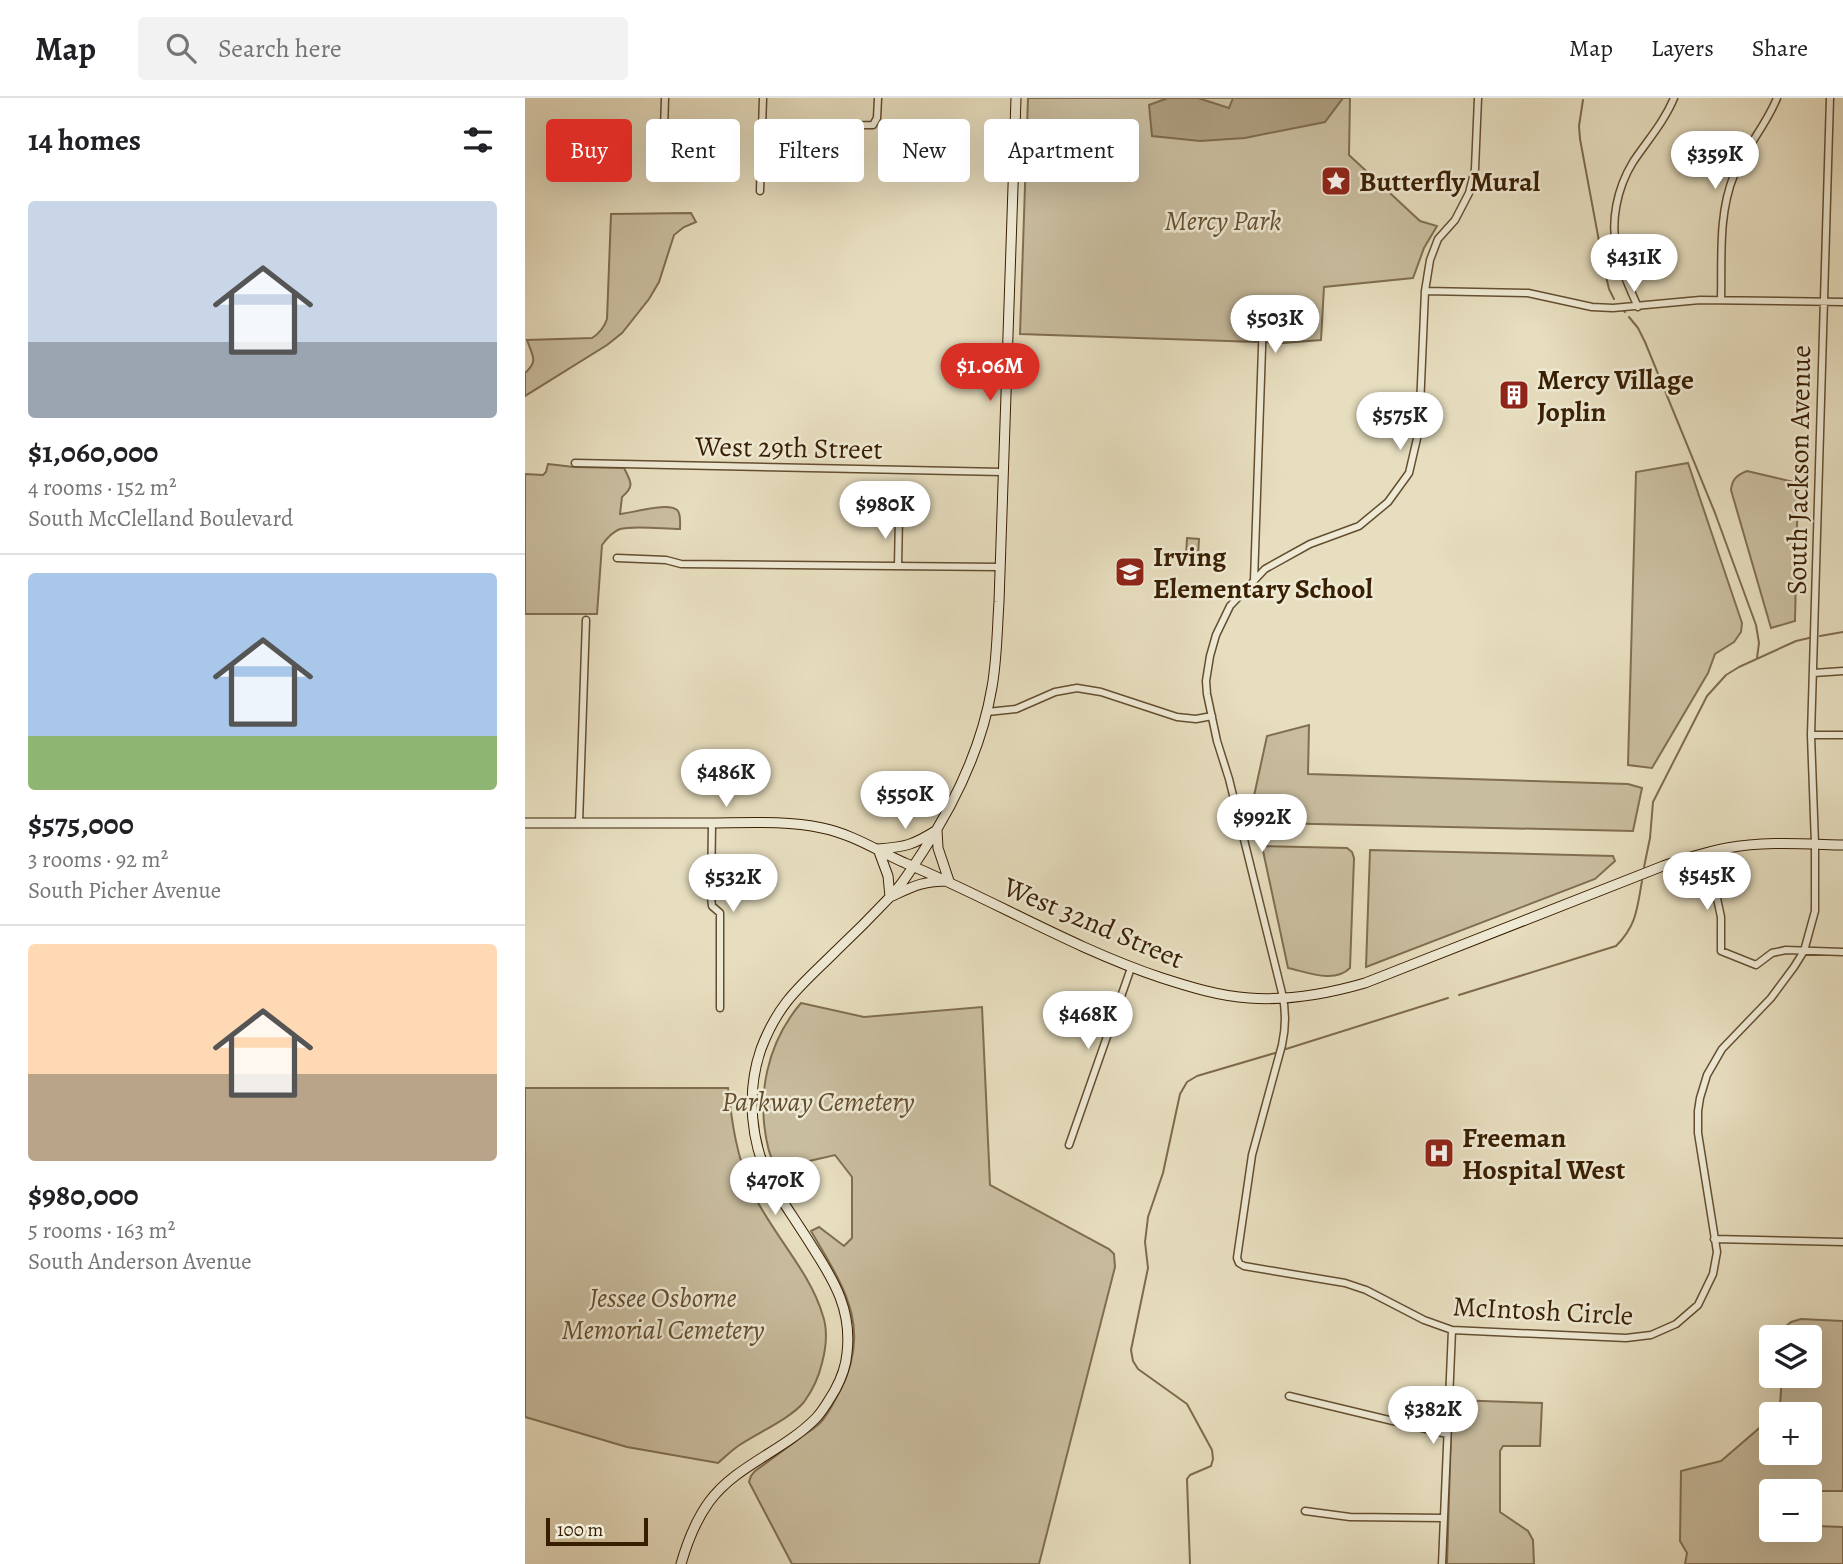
<!DOCTYPE html>
<html lang="en">
<head>
<meta charset="utf-8">
<style>
	:root { --surface:#fff; --page:#f2f2f2; --text:#202124; --muted:#757577; --line:#e0e0e0; --accent:#d93025 }
	body { margin:0; font-family:Alegreya,serif; background:var(--page); color:var(--text); height:100vh; display:flex; flex-direction:column; font-size:26px; white-space:nowrap }
	* { box-sizing:border-box; margin:0 }
	p { font-size:23px; color:var(--muted) }
	.icon { flex:none; width:38px; height:38px; fill:none; stroke:currentColor; stroke-width:2; stroke-linecap:round; stroke-linejoin:round }
	.map { position:relative; flex:1; overflow:hidden }
	.drawer { display:flex; flex-direction:column; background:var(--surface); width:525px }
	.drawer>* { flex:none }
	.hud { position:absolute; left:21px; top:21px; width:665px; height:63px; display:flex; gap:14px }
	.controls { position:absolute; left:1234px; top:1227px; display:grid; gap:14px }
	.controls a { display:grid; place-items:center; width:63px; height:63px; border-radius:7px; background:var(--surface); box-shadow:0 7px 28px #0002; font-size:35px }
	.scale { position:absolute; left:21px; bottom:18px; width:102px; box-sizing:border-box; padding-left:7px; border:4px solid #381e01; border-top:0; font-size:19px; line-height:24px; white-space:nowrap; color:#381e01; -webkit-text-stroke:5px #efead5; paint-order:stroke }
	.price { position:absolute; translate:-50% -60px; padding:0 16px; border-radius:24px; background:#fff; color:#222; font-size:23px; line-height:46px; filter:drop-shadow(0 2px 4px #0008) }
	.price::after { content:''; position:absolute; left:50%; top:42px; width:21px; height:16px; margin-left:-10px; background:inherit; clip-path:polygon(0 0,100% 0,50% 100%) }
	.price.selected { background:var(--accent); color:#fff }
	ul { padding:0; list-style:none }
	li { display:grid; align-content:center; gap:14px; height:371px; padding:0 28px }
	li+li { border-top:2px solid var(--line) }
	li span { display:grid; place-items:center; height:217px; border-radius:7px; color:#555 }
	li>.icon { margin-inline-start:auto }
	span .icon { width:126px; height:126px; fill:#fffc; stroke-width:1 }
	li b { font-size:30px }
	h2 { display:flex; justify-content:space-between; align-items:center; height:84px; padding:0 28px; font-size:30px }
	.chip { padding:0 24px; border-radius:7px; background:var(--surface); box-shadow:0 7px 28px #0002; font-size:24px; line-height:63px }
	.chip.selected { background:var(--accent); color:#fff }
	header { display:flex; align-items:center; gap:42px; box-sizing:border-box; height:98px; padding:0 35px; background:var(--surface); border-bottom:2px solid var(--line) }
	header strong { font-size:33px }
	nav { display:flex; gap:38px; margin-inline-start:auto; font-size:24px }
	.search { width:490px; height:63px; background:var(--page); display:flex; align-items:center; gap:18px; box-sizing:border-box; padding:0 24px; border-radius:7px; color:var(--muted); font-size:26px }
	main { display:flex; flex:1; min-height:0 }
	.map>svg:first-child { display:block }
</style>
</head>
<body>
<header>
<strong>Map</strong>
<div class="search"><svg class="icon" aria-label="search" viewBox="0 0 24 24"><circle cx="10" cy="10" r="6"/><path d="M15 15l6 6"/></svg>Search here</div>
<nav><a>Map</a><a>Layers</a><a>Share</a></nav>
</header>
<main>
<section class="drawer">
<h2>14 homes<svg class="icon" aria-label="filters" viewBox="0 0 24 24"><path d="M4 7h16M4 17h16"/><circle cx="9" cy="7" r="2"/><circle cx="15" cy="17" r="2"/></svg></h2>
<ul>
<li><span style="background:linear-gradient(#c9d6e8 65%,#9aa5b1 0)"><svg class="icon" aria-label="home" viewBox="0 0 24 24"><path d="M3 11l9-7 9 7M6 9v11h12V9"/></svg></span><div><b>$1,060,000</b><p>4 rooms · 152 m²</p><p>South McClelland Boulevard</p></div></li>
<li><span style="background:linear-gradient(#a9c7e8 75%,#8fb573 0)"><svg class="icon" aria-label="home" viewBox="0 0 24 24"><path d="M3 11l9-7 9 7M6 9v11h12V9"/></svg></span><div><b>$575,000</b><p>3 rooms · 92 m²</p><p>South Picher Avenue</p></div></li>
<li><span style="background:linear-gradient(#ffd9b3 60%,#b9a48a 0)"><svg class="icon" aria-label="home" viewBox="0 0 24 24"><path d="M3 11l9-7 9 7M6 9v11h12V9"/></svg></span><div><b>$980,000</b><p>5 rooms · 163 m²</p><p>South Anderson Avenue</p></div></li>
</ul>
</section>
<div class="map">
<svg width="1318" height="1466" viewBox="0 0 1318 1466">
	<rect width="100%" height="100%" fill="#e7debf"/>
	<filter id="stains"><feTurbulence type="fractalNoise" baseFrequency=".00286" numOctaves="4"/><feColorMatrix values="0 0 0 0 .2 0 0 0 0 .09 0 0 0 0 .02 0 0 0 .5 -.17"/></filter>
	<radialGradient id="worn" r=".72"><stop offset=".6" stop-color="#630" stop-opacity="0"/><stop offset="1" stop-color="#630" stop-opacity=".3"/></radialGradient>
	<path fill="#c9bd9f" stroke="#806e50" stroke-width="2" fill-rule="evenodd" d="M 503,0 L 825,0 L 824,57 L 895,123 L 912,128 L 899,150 L 888,180 L 799,189 L 796,242 L 758,245 L 495,236 Z
		M 166,115 L 171,124 L 159,129 L 149,137 L 134,184 L 124,201 L 97,235 L 82,247 L 0,298 L 0,275 C 14,263 7,257 2,242 L 67,240 C 75,235 79,230 82,221 L 86,116 Z
		M 1163,365 L 1217,525 L 1216,534 L 1209,544 L 1190,556 L 1183,575 L 1127,670 L 1103,667 L 1111,374 Z
		M 23,366 L 49,369 L 99,370 C 106,384 110,388 97,399 L 95,416 C 108,415 145,403 153,413 C 156,418 155,425 155,431 C 139,431 108,427 95,431 C 87,434 82,440 77,447 L 72,516 L 0,516 L 0,376 L 18,377 L 21,374 Z
		M 1222,373 L 1273,385 L 1270,523 L 1246,530 L 1206,392 C 1207,381 1212,377 1222,373 Z
		M 662,440 L 674,441 L 673,459 L 661,458 Z
		M 784,627 L 783,676 L 1103,686 L 1117,690 L 1108,733 L 746,725 L 737,715 L 729,698 L 742,638 Z
		M 737,748 L 822,750 L 827,754 L 829,760 L 825,870 C 809,886 782,874 763,870 Z
		M 845,752 L 1088,758 L 1090,763 L 1070,781 L 841,869 Z
		M 276,905 L 339,919 L 457,909 L 465,1087 L 584,1151 L 589,1156 L 590,1169 L 514,1466 L 267,1466 L 224,1384 L 226,1378 L 230,1373 C 244,1363 259,1352 273,1341 C 280,1336 289,1331 295,1325 C 303,1317 309,1304 315,1293 C 348,1229 318,1188 286,1133 L 294,1129 L 319,1148 L 327,1140 L 327,1079 L 310,1057 L 280,1064 L 261,1077 L 255,1079 C 251,1069 245,1059 243,1049 C 231,998 242,945 276,905 Z
		M 0,990 L 203,990 C 207,1026 212,1060 227,1093 C 247,1136 285,1173 298,1218 C 303,1233 301,1250 297,1265 C 294,1278 287,1293 279,1304 C 265,1321 232,1335 213,1348 C 206,1353 199,1360 193,1365 L 102,1349 L 0,1319 Z
		M 1276,1221 L 1318,1223 L 1318,1393 L 1292,1393 L 1291,1428 L 1318,1429 L 1318,1466 L 1160,1466 L 1162,1455 L 1155,1443 L 1156,1373 L 1196,1363 L 1246,1320 L 1246,1354 L 1284,1354 L 1284,1316 L 1250,1316 L 1255,1307 L 1257,1278 L 1284,1278 L 1284,1239 L 1259,1239 L 1260,1229 L 1266,1224 ZM 1246,1393 L 1284,1393 L 1284,1432 L 1246,1432 Z
		M 927,1302 L 1017,1305 L 1015,1348 L 978,1348 L 975,1353 L 975,1414 L 1003,1433 L 1008,1442 L 1009,1466 L 922,1466 Z"/>
	<path fill="#ac9d7e" stroke="#7e6a4c" stroke-width="2" d="M 643,0 L 673,0 L 704,10 L 708,0 L 818,0 L 800,24 L 720,40 L 675,43 L 627,38 L 624,7 Z"/>
	<g fill="none" stroke-linecap="round" stroke-linejoin="round">
		<path stroke="#7e6a4c" stroke-width="2" d="M 1058,2 L 1054,28 L 1055,41 L 1079,170 L 1084,191 L 1089,201
			M 1099,213 L 1100,214
			M 1104,219 L 1113,230 L 1120,244 L 1190,415 L 1231,527 L 1234,545 L 1232,560
			M 1295,538 L 1318,534
			M 1119,769 L 1125,740 L 1128,704 L 1182,598 L 1201,577 L 1214,569 L 1271,543 L 1284,540
			M 934,897 L 1091,848 C 1112,827 1112,810 1117,783
			M 761,951 L 923,900
			M 665,1466 L 662,1381 L 665,1377 L 686,1368 L 688,1361 L 687,1352 L 662,1306 L 613,1271 L 608,1263 L 606,1252 L 623,1170 L 620,1144 L 623,1119 L 638,1075 L 655,996 L 662,984 L 672,978 L 750,955"/>
		<g stroke="#644e30" stroke-width="9">
			<path id="street" d="M 953,0 L 950,71 L 944,95 L 930,122 L 913,141 L 905,162 L 900,193 L 894,332 L 884,375 L 863,404 L 834,428 L 785,446 L 740,471 L 705,508 L 691,537 L 685,558 L 681,583 L 682,596 L 692,643 L 704,681 L 757,895 C 761,912 761,929 757,947 L 727,1057 L 712,1160 L 714,1165 L 719,1168 L 820,1185 L 841,1192 L 899,1222 L 927,1232 L 1101,1240 L 1126,1237 L 1151,1226 L 1173,1207 L 1188,1176 L 1192,1154 L 1173,1035 L 1173,1013 L 1175,1000 L 1182,977 L 1197,951 L 1246,900 L 1269,869 L 1279,853 L 1290,813 L 1290,746 L 1286,637 L 1305,0
				M 236,28 L 348,27 L 352,20 L 353,0
				M 139,44 L 150,45 L 157,49 C 160,63 150,64 138,64 L 140,0
				M 235,93 L 238,0
				M 900,193 L 1003,195 L 1067,209 L 1088,210 L 1175,202 L 1318,204
				M 1196,202 C 1197,161 1193,116 1209,77 C 1220,50 1241,28 1252,0
				M 1113,209 C 1105,191 1096,173 1092,153 C 1085,124 1092,90 1108,64 C 1122,43 1139,24 1149,0
				M 50,365 L 478,374
				M 92,460 L 141,462 L 156,466 L 474,469
				M 373,468 L 374,418
				M 729,483 L 738,221
				M 1288,575 L 1318,573
				M 462,614 L 491,611 L 530,594 L 552,590 L 576,594 L 652,619 L 671,621 L 687,618
				M 1286,637 L 1318,637
				M 54,725 L 61,522
				M 187,725 L 186,799 L 187,808 L 195,815 L 195,910
				M 1182,754 L 1196,819 L 1196,853 L 1231,867 L 1247,855 L 1261,852 L 1318,854
				M 544,1047 L 606,870
				M 1189,1141 L 1318,1144
				M 764,1298 L 922,1336
				M 780,1413 L 825,1419 L 918,1420
				M 917,1466 L 927,1232"/>
		</g>
		<g stroke="#381e01" stroke-width="11">
			<path id="secondary" d="M 0,725 C 60,725 120,725 181,725 C 219,725 260,722 297,730 C 327,736 353,753 380,765 C 467,801 547,850 637,880 C 665,889 694,898 724,900 C 764,903 802,896 840,885 L 1138,768 C 1160,761 1180,754 1202,750 C 1240,743 1279,746 1318,747
				M 412,732 L 413,750 L 424,783 C 397,783 389,788 365,799 L 363,778 L 353,751 C 381,749 388,747 412,732 Z
				M 156,1466 C 162,1445 171,1422 184,1404 C 211,1367 259,1353 291,1320 C 298,1313 304,1302 310,1292 C 316,1281 321,1268 322,1255 C 327,1213 310,1184 288,1150 C 275,1129 261,1109 248,1088 C 225,1047 221,994 236,951 C 254,903 277,887 311,853 C 329,836 346,819 363,801 C 377,788 386,771 397,755 C 430,705 457,649 467,589 C 472,561 472,533 474,504 L 491,0"/>
		</g>
		<use href="#street" stroke="#efead5" stroke-width="6"/>
		<use href="#secondary" stroke="#efead5" stroke-width="9"/>
	</g>
	<defs>
		<g id="sight-square" transform="scale(1.575)"><rect x="-9" y="-9" width="18" height="18" rx="4" fill="#8f2418" stroke="#efead5"/><path d="M0-6L1.8-2.2L6-1.7L2.9 1.2L3.7 5.4L0 3.3L-3.7 5.4L-2.9 1.2L-6-1.7L-1.8-2.2Z" fill="#fff"/></g>
		<g id="building-square" transform="scale(1.575)"><rect x="-9" y="-9" width="18" height="18" rx="4" fill="#8f2418" stroke="#efead5"/><path d="M-4-6H4V6H1V3H-1V6H-4ZM-2.5-4.3h1.7v1.8h-1.7ZM.8-4.3h1.7v1.8H.8ZM-2.5-1h1.7V.8h-1.7ZM.8-1h1.7V.8H.8Z" fill="#fff"/></g>
		<g id="school-square" transform="scale(1.575)"><rect x="-9" y="-9" width="18" height="18" rx="4" fill="#8f2418" stroke="#efead5"/><path d="M0-5L7-2L0 1L-7-2ZM-4 1L0 2.5L4 1V4Q0 6-4 4Z" fill="#fff"/></g>
		<g id="hospital-square" transform="scale(1.575)"><rect x="-9" y="-9" width="18" height="18" rx="4" fill="#8f2418" stroke="#efead5"/><path d="M-5-5h3v3.5h4V-5h3V5h-3V1.5h-4V5h-3Z" fill="#fff"/></g>
	</defs>
	<g fill-rule="evenodd">
		<use href="#sight-square" x="811" y="83"/>
		<use href="#building-square" x="989" y="297"/>
		<use href="#school-square" x="605" y="474"/>
		<use href="#hospital-square" x="914" y="1055"/>
	</g>
	<g text-anchor="middle" stroke-width="5" stroke-linejoin="round" paint-order="stroke">
		<g font-size="28" font-weight="bold" fill="#381e01" stroke="#efead5" text-anchor="start">
			<text x="834" y="93">Butterfly Mural</text>
			<text x="1012" y="291">Mercy Village<tspan x="1012" dy="32">Joplin</tspan></text>
			<text x="628" y="468">Irving<tspan x="628" dy="32">Elementary School</tspan></text>
			<text x="937" y="1049">Freeman<tspan x="937" dy="32">Hospital West</tspan></text>
		</g>
		<g font-size="28" font-style="italic" fill="#644e30" stroke="#efead5">
			<text x="698" y="132">Mercy Park</text>
			<text x="293" y="1013">Parkway Cemetery</text>
			<text x="138" y="1209">Jessee Osborne<tspan x="138" dy="32">Memorial Cemetery</tspan></text>
		</g>
		<g font-size="28" fill="#381e01" stroke="#efead5">
			<text transform="translate(264 349) rotate(1)" y="10">West 29th Street</text>
			<text transform="translate(1273 372) rotate(-89)" y="10">South Jackson Avenue</text>
			<text transform="translate(569 824) rotate(23)" y="10">West 32nd Street</text>
			<text transform="translate(1018 1212) rotate(3)" y="10">McIntosh Circle</text>
		</g>
	</g>
	<rect width="100%" height="100%" filter="url(#stains)"/>
	<rect width="100%" height="100%" fill="url(#worn)"/>
</svg>
<div class="controls">
<a><svg class="icon" aria-label="layers" viewBox="0 0 24 24"><path d="M12 4l9 5-9 5-9-5zM3 14l9 5 9-5"/></svg></a>
<a>+</a>
<a>−</a>
</div>
<div class="scale">100 m</div>
<b class="price" style="left:1190px;top:93px">$359K</b>
<b class="price" style="left:1109px;top:196px">$431K</b>
<b class="price" style="left:750px;top:257px">$503K</b>
<b class="price selected" style="left:465px;top:305px">$1.06M</b>
<b class="price" style="left:875px;top:354px">$575K</b>
<b class="price" style="left:360px;top:443px">$980K</b>
<b class="price" style="left:201px;top:711px">$486K</b>
<b class="price" style="left:380px;top:733px">$550K</b>
<b class="price" style="left:737px;top:756px">$992K</b>
<b class="price" style="left:1182px;top:814px">$545K</b>
<b class="price" style="left:208px;top:816px">$532K</b>
<b class="price" style="left:563px;top:953px">$468K</b>
<b class="price" style="left:250px;top:1119px">$470K</b>
<b class="price" style="left:908px;top:1348px">$382K</b>
<div class="hud">
<a class="chip selected">Buy</a>
<a class="chip">Rent</a>
<a class="chip">Filters</a>
<a class="chip">New</a>
<a class="chip">Apartment</a>
</div>
</div>
</main>
</body>
</html>
